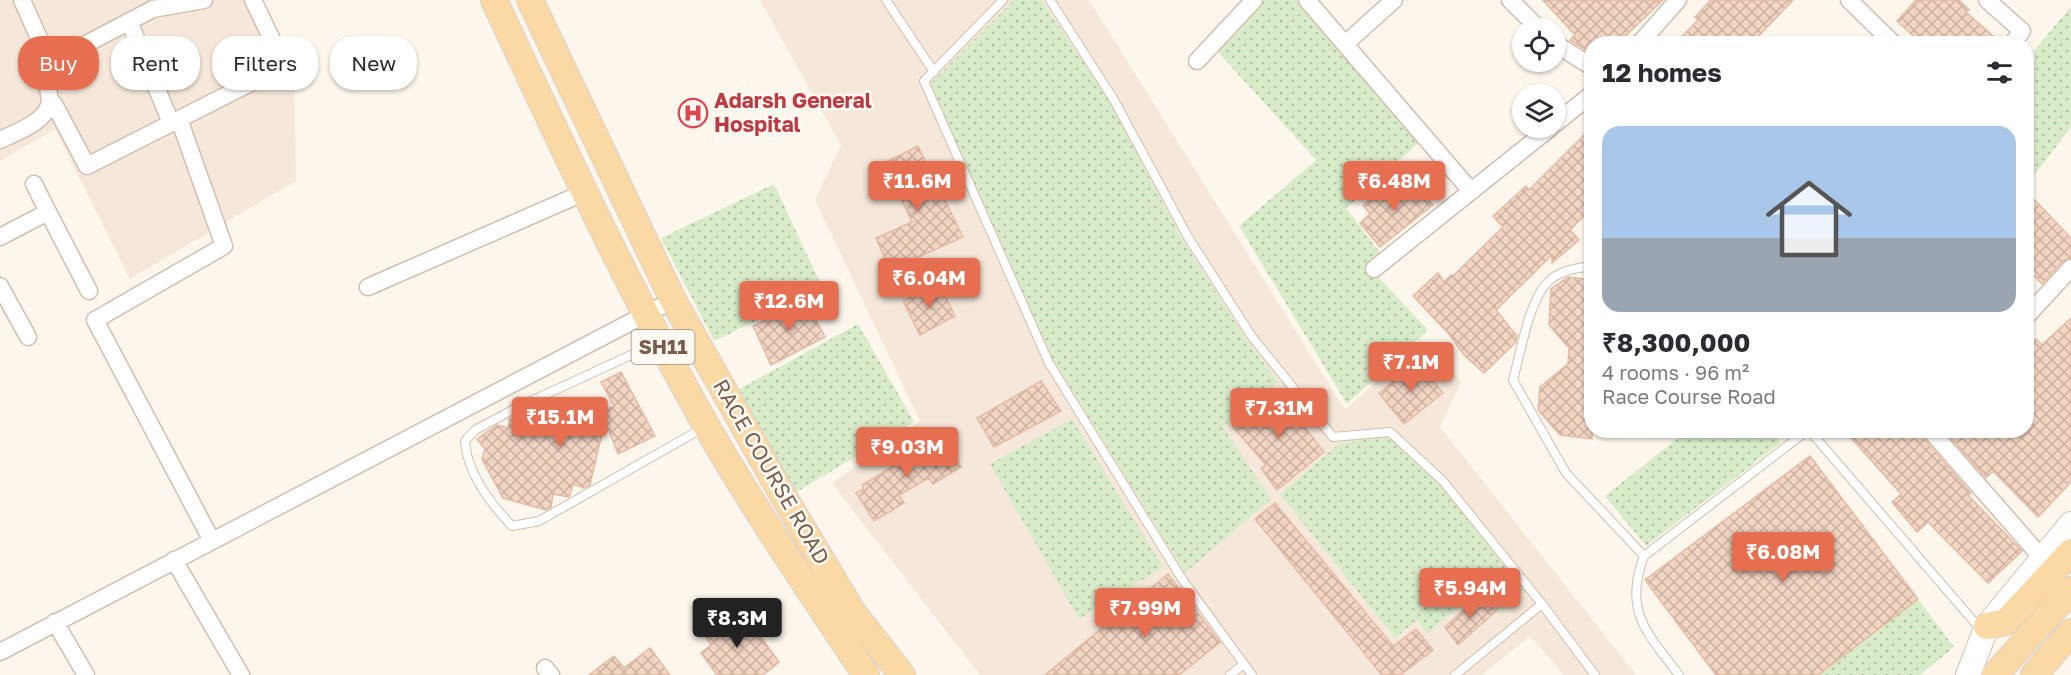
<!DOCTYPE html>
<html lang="en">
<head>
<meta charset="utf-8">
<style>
	:root { --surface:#fff; --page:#f2f2f3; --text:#2b2b33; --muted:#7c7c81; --line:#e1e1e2; --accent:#e76f51 }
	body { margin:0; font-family:"Golos Text",sans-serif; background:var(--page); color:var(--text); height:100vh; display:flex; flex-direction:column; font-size:22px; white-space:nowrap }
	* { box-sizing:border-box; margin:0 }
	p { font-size:20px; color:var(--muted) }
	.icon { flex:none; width:33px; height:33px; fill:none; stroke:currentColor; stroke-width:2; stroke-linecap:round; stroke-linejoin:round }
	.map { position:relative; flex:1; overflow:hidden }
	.sheet { position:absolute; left:1584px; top:36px; width:450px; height:402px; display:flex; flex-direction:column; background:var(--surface); border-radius:24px; box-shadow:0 2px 4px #0004 }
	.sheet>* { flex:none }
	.top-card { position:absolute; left:18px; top:36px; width:570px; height:54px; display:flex; gap:12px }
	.controls { position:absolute; left:1512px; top:18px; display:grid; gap:12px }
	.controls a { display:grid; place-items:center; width:54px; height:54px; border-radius:50%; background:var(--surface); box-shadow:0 2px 4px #0004; font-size:30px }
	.price { position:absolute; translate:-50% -51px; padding:0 14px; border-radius:6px; background:var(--accent); color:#fff; font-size:20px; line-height:39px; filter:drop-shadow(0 2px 3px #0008) }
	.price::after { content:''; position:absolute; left:50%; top:36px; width:18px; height:14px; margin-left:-9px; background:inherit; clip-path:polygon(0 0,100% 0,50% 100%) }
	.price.on { background:#222; color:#fff }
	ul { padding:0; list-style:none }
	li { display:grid; align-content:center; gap:12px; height:318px; padding:0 18px }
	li+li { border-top:2px solid var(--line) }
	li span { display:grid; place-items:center; height:186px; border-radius:18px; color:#555 }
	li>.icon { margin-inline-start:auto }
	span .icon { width:108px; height:108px; fill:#fffc; stroke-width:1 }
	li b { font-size:26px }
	h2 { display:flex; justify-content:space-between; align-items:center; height:72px; padding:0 18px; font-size:26px }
	.tag { padding:0 21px; border-radius:24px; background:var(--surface); box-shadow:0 2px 4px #0004; font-size:21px; line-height:54px }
	.tag.on { background:var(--accent); color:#fff }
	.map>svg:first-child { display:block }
</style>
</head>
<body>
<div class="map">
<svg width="2071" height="675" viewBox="0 0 2071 675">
	<defs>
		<pattern id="grass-dots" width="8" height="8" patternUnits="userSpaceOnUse" patternTransform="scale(1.5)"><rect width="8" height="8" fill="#d8ecc9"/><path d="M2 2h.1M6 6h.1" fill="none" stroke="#b4c2a5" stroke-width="1.8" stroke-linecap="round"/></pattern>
		<pattern id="building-cross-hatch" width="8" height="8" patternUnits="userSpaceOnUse" patternTransform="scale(1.5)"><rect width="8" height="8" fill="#f3d5c3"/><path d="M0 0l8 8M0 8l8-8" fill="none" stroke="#cab0a1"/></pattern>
	</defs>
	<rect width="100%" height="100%" fill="#fdf6ec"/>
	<path fill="#f5e8da" d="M 0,0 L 249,0 L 294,86 L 296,181 L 130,279 L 55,129 L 0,161 Z
		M 760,0 L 1089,0 L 1345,410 L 1422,340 L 1461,382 L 1440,427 L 1636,675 L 1564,675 L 1530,636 L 1482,675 L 980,675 L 832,483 L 920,421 L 815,200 L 841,145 Z"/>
	<path fill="url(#grass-dots)" d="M 1014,0 L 1041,0 L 1109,100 L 1180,236 L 1247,341 L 1278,382 L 1223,427 L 1271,499 L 1185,573 L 1051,356 L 930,84 Z
		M 1265,0 L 1297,0 L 1421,141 L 1346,208 L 1381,254 L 1369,267 L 1428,330 L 1347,404 L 1239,226 L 1316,160 L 1216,50 Z
		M 2071,7 L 2071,127 L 2033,177 L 2027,170 L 2027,59 Z
		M 774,184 L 823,289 L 714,341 L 661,238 Z
		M 858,324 L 914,422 L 793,494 L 739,389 Z
		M 1072,419 L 1163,567 L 1079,619 L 990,464 Z
		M 1687,431 L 1771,431 L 1781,443 L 1646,546 L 1605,496 Z
		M 1388,435 L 1440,482 L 1526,590 L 1500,613 L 1481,590 L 1427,633 L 1417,620 L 1395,638 L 1280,494 L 1339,444 Z
		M 1918,599 L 1954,647 L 1920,675 L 1818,675 Z"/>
	<path fill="url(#building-cross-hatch)" stroke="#e6bba3" stroke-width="1.5" d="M 1543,0 L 1663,0 L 1617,44 L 1592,44 L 1592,54 L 1570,40 L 1575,35 Z
		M 1711,0 L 1793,0 L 1751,44 L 1675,44 L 1698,20 L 1695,17 Z
		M 1916,0 L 1959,0 L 1969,10 L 1966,12 L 2002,44 L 1922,44 L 1897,21 Z
		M 1592,127 L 1592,208 L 1570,230 L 1579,240 L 1552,263 L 1552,255 L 1496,310 L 1517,336 L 1516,342 L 1484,373 L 1464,355 L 1449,334 L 1413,296 L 1438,273 L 1444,282 L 1451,275 L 1453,276 L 1503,227 L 1493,216 L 1526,186 L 1529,190 Z
		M 918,146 L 963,237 L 890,270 L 876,238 L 912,222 L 884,163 Z
		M 1414,182 L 1433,205 L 1380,247 L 1360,223 L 1370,214 L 1363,205 L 1381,190 L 1386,196 L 1399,184 L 1404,190 Z
		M 2026,191 L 2071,238 L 2071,258 L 2063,261 L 2042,284 L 2026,268 Z
		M 1568,277 L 1592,280 L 1592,439 L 1560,435 L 1538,410 L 1540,387 L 1568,364 L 1569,348 L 1549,325 L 1551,289 Z
		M 939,283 L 955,316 L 920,335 L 903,301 Z
		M 805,299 L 825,337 L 771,365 L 753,326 Z
		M 2071,318 L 2071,482 L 2038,517 L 1993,471 L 1986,478 L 1944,430 L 2026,430 L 2026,349 L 2036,339 L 2042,345 Z
		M 1417,362 L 1443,393 L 1404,424 L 1379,393 Z
		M 621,372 L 655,436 L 618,454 L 605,420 L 590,485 L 584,488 L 573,484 L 569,497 L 553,494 L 551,507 L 546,510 L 503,498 L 482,459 L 485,449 L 477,439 L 497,425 L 508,428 L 510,419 L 529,423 L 535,406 L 584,421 L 614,406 L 601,382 Z
		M 1041,381 L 1061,411 L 994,447 L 977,418 Z
		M 1278,389 L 1295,409 L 1292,411 L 1324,452 L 1277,490 L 1261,468 L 1266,465 L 1233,427 Z
		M 1844,430 L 1920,430 L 1922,437 L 1971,493 L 1968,495 L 2022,551 L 1988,583 L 1928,522 L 1917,532 L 1892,502 L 1901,494 Z
		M 945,439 L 961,467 L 933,484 L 929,478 L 899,495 L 904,503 L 874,521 L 856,493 L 864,489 L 862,485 L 937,440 L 938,443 Z
		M 1810,456 L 1918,599 L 1818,675 L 1716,675 L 1645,580 Z
		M 1275,503 L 1393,646 L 1416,629 L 1433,650 L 1400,675 L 1382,675 L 1255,519 Z
		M 1168,574 L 1220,642 L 1179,675 L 1045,675 Z
		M 1481,594 L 1496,611 L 1458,645 L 1445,627 Z
		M 723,614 L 734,628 L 747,618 L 779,662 L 763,675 L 717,675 L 701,653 L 711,645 L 701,630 Z
		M 650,648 L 670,675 L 589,675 L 614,656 L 624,668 Z"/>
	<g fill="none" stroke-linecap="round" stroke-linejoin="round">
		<g stroke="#d1beb0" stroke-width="10">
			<path id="lane" d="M 886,0 L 934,72
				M 1003,0 L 924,81 L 1049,363 L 1182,579 L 1252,675
				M 1050,0 L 1114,100 L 1188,237 L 1252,337 L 1333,437 L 1390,432 L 1443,481 L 1542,604
				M 1592,266 C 1577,268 1563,270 1551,279 C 1529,297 1521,352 1513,380 L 1566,473 L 1644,556
				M 657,343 L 516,408 L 475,430 L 465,441 C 467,473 490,503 512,526 L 539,521 L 703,428
				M 1809,430 L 1982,631
				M 1230,675 L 1244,664
				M 1455,675 L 1542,604 L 1595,675
				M 1679,675 C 1647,633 1623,611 1644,556 L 1808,430"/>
		</g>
		<g stroke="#d1beb0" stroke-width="19">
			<path id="street" d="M 22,0 L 42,45 L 50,102
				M 1307,0 L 1471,191
				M 1510,0 L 1538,28
				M 1849,0 L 1894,44
				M 1987,0 L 2022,31 L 2012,44
				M 129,21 L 171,123
				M 1345,44 L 1394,0
				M 1556,44 L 1592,67
				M 1639,44 L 1678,0
				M 1197,61 L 1254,0
				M 46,65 L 153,9 L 204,0
				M 179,119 L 224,246 L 95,320 L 212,541
				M 1556,123 L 1592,94
				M 0,140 C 17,132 46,122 50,102 L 54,104 L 87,166 L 264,76 L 273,66 L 278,52 L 253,0
				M 48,212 L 89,291
				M 0,237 L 48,212 L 34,184
				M 1374,269 L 1550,128
				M 0,286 L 28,337
				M 368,287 L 583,193
				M 2026,317 L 2071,268
				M 1930,430 L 2042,558
				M 174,560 L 241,675
				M 55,622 L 86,675
				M 0,652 L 673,300
				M 545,668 L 551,675"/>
		</g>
		<g stroke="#d6c0b0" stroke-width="26">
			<path id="secondary" d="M 1968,675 L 1987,626 L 2071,524"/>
		</g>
		<g stroke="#dad1cd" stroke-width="28">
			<path id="primary" d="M 494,0 C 561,144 628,288 707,427 C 756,512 811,593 866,675
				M 530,0 L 673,300 L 782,494 L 852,611 L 902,675
				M 1987,626 L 2006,622 L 2071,552
				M 1995,675 L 2071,590
				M 2034,675 L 2071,632"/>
		</g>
		<use href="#lane" stroke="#fff" stroke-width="8"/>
		<use href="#street" stroke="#fff" stroke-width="16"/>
		<use href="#secondary" stroke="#fff" stroke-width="24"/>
		<use href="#primary" stroke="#fbd9a5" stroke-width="26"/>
	</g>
	<defs>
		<g id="hospital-ring" transform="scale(1.5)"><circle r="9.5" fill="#fffaf3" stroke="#e0444e" stroke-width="1.5"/><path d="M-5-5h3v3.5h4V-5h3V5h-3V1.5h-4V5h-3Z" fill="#e0444e"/></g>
	</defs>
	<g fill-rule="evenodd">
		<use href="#hospital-ring" x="693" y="113"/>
	</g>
	<g text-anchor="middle" stroke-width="5" stroke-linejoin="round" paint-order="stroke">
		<rect fill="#fffaf3" stroke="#a28b7f" stroke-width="1.5" x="631.5" y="330" width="63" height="34" rx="4.5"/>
		<g font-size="20" font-weight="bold" fill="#7a5c4d">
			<text x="663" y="354">SH11</text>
		</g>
		<g font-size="21" font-weight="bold" fill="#be3a42" stroke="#fffaf3" text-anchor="start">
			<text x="714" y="108">Adarsh General<tspan x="714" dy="24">Hospital</tspan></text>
		</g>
		<g font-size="21" fill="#7a5c4d" stroke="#fffaf3">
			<text transform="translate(771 472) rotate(60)" y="7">RACE COURSE ROAD</text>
		</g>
	</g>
</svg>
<div class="controls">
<a><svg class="icon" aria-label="locate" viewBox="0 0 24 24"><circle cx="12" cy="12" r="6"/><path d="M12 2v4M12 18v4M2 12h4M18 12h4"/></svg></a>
<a><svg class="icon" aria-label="layers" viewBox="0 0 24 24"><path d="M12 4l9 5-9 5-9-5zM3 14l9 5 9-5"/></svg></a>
</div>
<b class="price" style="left:917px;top:212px">₹11.6M</b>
<b class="price" style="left:1394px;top:212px">₹6.48M</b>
<b class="price" style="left:929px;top:309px">₹6.04M</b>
<b class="price" style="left:789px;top:332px">₹12.6M</b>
<b class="price" style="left:1411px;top:393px">₹7.1M</b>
<b class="price" style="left:1279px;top:439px">₹7.31M</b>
<b class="price" style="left:560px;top:448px">₹15.1M</b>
<b class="price" style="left:907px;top:478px">₹9.03M</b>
<b class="price" style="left:1783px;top:583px">₹6.08M</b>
<b class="price" style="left:1470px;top:619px">₹5.94M</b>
<b class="price" style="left:1145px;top:639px">₹7.99M</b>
<b class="price on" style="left:737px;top:649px">₹8.3M</b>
<div class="top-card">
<a class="tag on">Buy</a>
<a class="tag">Rent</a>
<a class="tag">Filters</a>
<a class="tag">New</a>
</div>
<section class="sheet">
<h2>12 homes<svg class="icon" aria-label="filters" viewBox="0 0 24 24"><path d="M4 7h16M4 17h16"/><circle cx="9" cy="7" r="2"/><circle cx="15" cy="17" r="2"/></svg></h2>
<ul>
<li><span style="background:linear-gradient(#a9c7e8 60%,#9aa5b1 0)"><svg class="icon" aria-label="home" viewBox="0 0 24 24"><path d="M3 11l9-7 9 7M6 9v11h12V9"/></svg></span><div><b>₹8,300,000</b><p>4 rooms · 96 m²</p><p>Race Course Road</p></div></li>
</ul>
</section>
</div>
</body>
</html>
